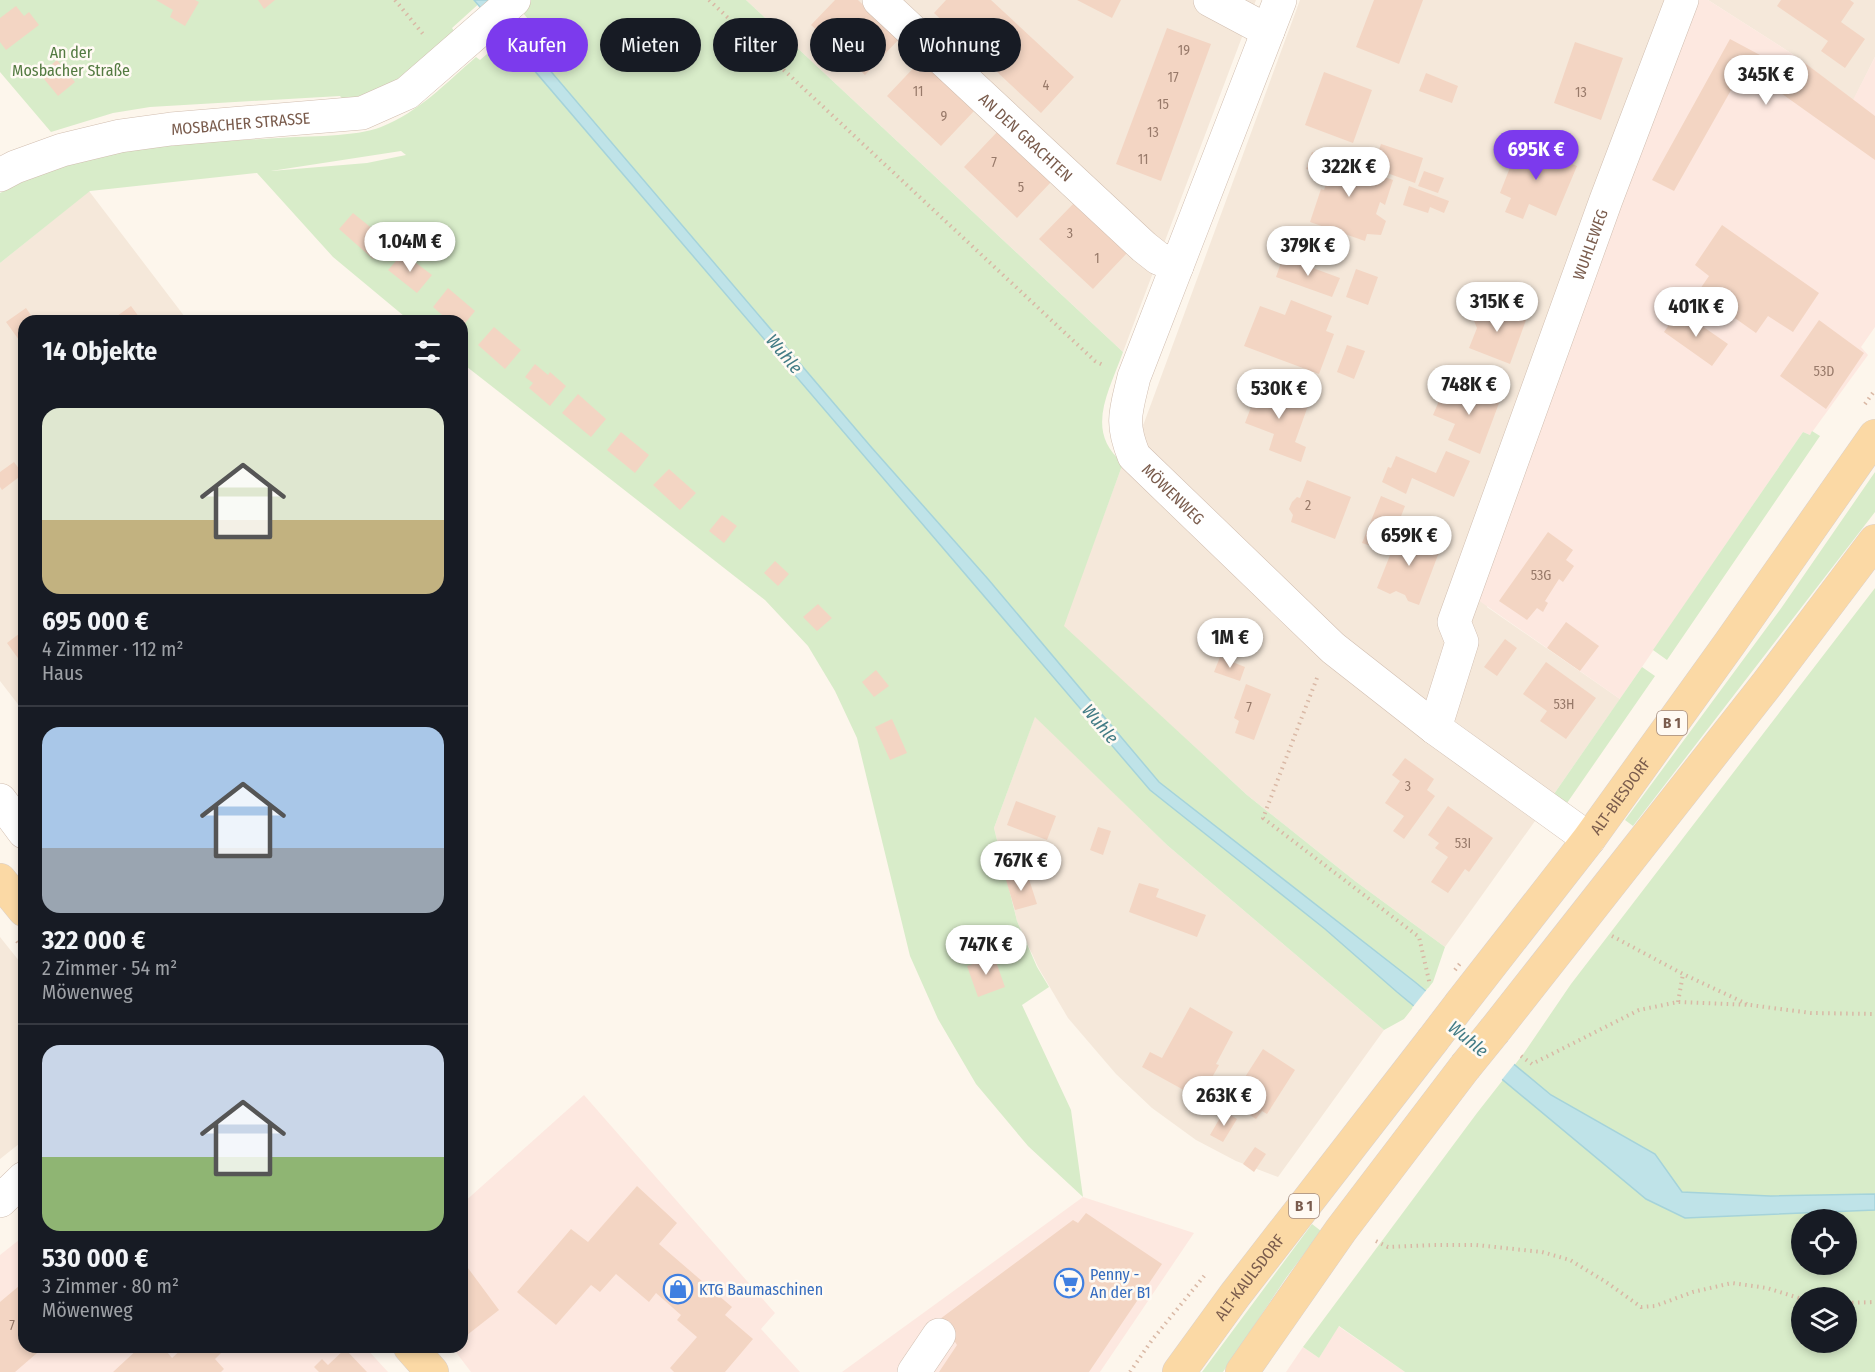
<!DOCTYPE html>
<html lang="de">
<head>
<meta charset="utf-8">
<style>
	:root { --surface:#171b24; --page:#20242c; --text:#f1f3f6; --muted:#9ea1a6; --line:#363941; --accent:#7c3aed }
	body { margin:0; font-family:"Fira Sans Condensed",sans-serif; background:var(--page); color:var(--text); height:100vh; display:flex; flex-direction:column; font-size:22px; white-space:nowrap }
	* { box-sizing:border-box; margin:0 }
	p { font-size:20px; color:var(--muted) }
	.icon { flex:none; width:33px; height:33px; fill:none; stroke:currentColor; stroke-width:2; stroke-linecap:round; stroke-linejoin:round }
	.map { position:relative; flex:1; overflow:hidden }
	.details { position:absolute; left:18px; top:315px; width:450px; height:1038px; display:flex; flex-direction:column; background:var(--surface); border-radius:18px; box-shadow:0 3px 9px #0003 }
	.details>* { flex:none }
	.hud { position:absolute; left:486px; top:18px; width:570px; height:54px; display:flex; gap:12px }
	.fabs { position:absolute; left:1791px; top:1209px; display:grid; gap:12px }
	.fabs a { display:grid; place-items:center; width:66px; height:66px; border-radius:50%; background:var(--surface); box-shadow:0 3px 9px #0003; font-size:30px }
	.price { position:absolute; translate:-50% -51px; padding:0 14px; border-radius:21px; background:#fff; color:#222; font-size:20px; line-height:39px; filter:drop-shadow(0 2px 3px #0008) }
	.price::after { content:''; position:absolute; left:50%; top:36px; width:18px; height:14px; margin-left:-9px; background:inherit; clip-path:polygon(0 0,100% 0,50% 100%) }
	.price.selected { background:var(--accent); color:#fff }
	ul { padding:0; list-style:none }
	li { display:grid; align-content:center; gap:12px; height:318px; padding:0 24px }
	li+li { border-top:2px solid var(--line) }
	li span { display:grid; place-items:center; height:186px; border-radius:18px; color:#555 }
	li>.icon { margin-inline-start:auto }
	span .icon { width:108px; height:108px; fill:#fffc; stroke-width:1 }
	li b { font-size:26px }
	h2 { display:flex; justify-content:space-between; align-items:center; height:72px; padding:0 24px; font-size:26px }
	.chip { padding:0 21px; border-radius:27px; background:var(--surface); box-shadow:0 3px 9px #0003; font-size:21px; line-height:54px }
	.chip.selected { background:var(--accent); color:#fff }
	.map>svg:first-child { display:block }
</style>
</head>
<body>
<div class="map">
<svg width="1875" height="1372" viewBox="0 0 1875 1372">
	<rect width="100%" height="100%" fill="#fdf6ec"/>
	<path fill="#f5e8da" d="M 746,0 L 1256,0 L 1123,352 Z
		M 1300,0 L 1692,0 L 1487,607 L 1620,699 L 1554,794 L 1456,722 L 1426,705 L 1410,730 L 1535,821 L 1445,947 L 1355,881 L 1247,795 L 1063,626 L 1123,463 L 1144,423 Z
		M 1708,0 L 1875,0 L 1875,57 L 1853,101 L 1797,57 Z
		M 89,191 L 188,321 L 24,321 L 24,712 L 0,681 L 0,263 Z
		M 1035,716 L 1167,845 L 1384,1030 L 1278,1177 L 1236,1161 L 1196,1140 L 1152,1108 L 1116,1074 L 1068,1018 L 1038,967 L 1017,921 L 994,828 Z
		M 0,937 L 24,967 L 24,1140 L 0,1159 Z"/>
	<path fill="#fde8e0" d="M 1692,0 L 1708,0 L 1797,57 L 1853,100 L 1875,57 L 1875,327 L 1861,347 L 1868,355 L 1810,435 L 1803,432 L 1620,699 L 1468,593 Z
		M 584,1095 L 775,1313 L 761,1329 L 800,1372 L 471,1372 L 452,1347 L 462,1347 L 462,1204 Z
		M 1083,1197 L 1194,1233 L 1100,1372 L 842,1372 Z
		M 24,1236 L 24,1347 L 365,1347 L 388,1372 L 0,1372 L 0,1255 Z
		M 1338,1326 L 1405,1372 L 1286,1372 L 1303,1347 L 1319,1358 Z"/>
	<path fill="#d8ecc9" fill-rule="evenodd" d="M 0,0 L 483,0 L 452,28 L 457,35 L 390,93 L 348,105 L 340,96 L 150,107 L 113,113 L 51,132 L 0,72 Z
		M 512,0 L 746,0 L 1123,352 C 1109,392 1084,431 1123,463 L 1064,626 L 1247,795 L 1355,881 L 1445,947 L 1433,982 L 1404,1019 L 1384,1030 L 1167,845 L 1035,717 L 994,828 L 1017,921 L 1037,967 L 1049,987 L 1022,1005 L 1071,1110 L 1083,1197 L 1028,1146 L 976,1084 L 938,1019 L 910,956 L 857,738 L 835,691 L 808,646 L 765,600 L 462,363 L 462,321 L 410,321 L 333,257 L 257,173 L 90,191 L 0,263 L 0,193 C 91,145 178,144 278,138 C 307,136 356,137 381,127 C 419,112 446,83 476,57 L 480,60 L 528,19 ZM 401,151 L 406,155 L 367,163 L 271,171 Z
		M 1812,431 L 1820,436 L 1667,660 L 1653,650 L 1803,432 L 1810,435 Z
		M 1875,472 L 1875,512 L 1633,826 L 1625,820 L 1782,607 Z
		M 1875,588 L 1875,1372 L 1405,1372 L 1339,1326 L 1319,1358 L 1303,1347 L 1477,1113 L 1524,1053 L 1571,984 ZM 1802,1220 L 1846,1220 L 1846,1264 L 1802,1264 ZM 1802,1298 L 1846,1298 L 1846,1342 L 1802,1342 Z
		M 1642,667 L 1655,676 L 1567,803 L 1554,794 Z
		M 1312,1224 L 1321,1231 L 1286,1278 L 1223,1372 L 1202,1372 Z"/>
	<path fill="#bfe3e8" stroke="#a5d3da" stroke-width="1.5" d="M 474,0 L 490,0 L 872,448 L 988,579 L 1159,782 L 1415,982 L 1551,1095 L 1655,1154 L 1682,1192 L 1770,1196 L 1875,1194 L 1875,1210 L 1685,1218 L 1646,1199 L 1397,992 L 1325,929 L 1150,790 Z"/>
	<path fill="#fdf6ec" d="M 1428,988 L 1516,1062 L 1500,1082 L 1412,1008 Z"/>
	<path fill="#f3d5c3" d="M 156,0 L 195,0 L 199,2 L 185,26 L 170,17 L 173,10 Z
		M 258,0 L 275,0 L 264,9 Z
		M 835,0 L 858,0 L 899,39 L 865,75 L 811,25 Z
		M 946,0 L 991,0 L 1074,77 L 1041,113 L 934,13 Z
		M 1077,0 L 1121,0 L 1112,18 Z
		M 1374,0 L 1423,0 L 1399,64 L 1356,47 Z
		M 1781,0 L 1850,0 L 1854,3 L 1841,22 L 1865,39 L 1845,68 L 1821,51 L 1828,41 L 1777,6 Z
		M 16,6 L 24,16 L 29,12 L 39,25 L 6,50 L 0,42 L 0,18 Z
		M 1167,28 L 1211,44 L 1161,181 L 1116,164 Z
		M 1730,39 L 1788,70 L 1797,57 L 1875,116 L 1875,160 L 1771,86 L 1743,69 L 1674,191 L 1652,180 Z
		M 1575,42 L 1623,58 L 1601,120 L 1554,103 Z
		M 57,60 L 75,82 L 58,96 L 40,74 Z
		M 921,60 L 974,111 L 941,146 L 887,96 Z
		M 1324,72 L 1372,90 L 1353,143 L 1305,125 Z
		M 1426,73 L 1458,86 L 1452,103 L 1419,91 Z
		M 998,131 L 1051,182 L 1017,218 L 964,167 Z
		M 1520,142 L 1577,166 L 1556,216 L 1529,204 L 1523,219 L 1505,212 L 1511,198 L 1500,193 Z
		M 1381,144 L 1423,158 L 1415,183 L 1373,168 Z
		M 1312,152 L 1393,180 L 1385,205 L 1380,202 L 1376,214 L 1386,221 L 1381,235 L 1367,234 L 1365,241 L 1310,222 L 1321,189 L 1324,190 L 1329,176 L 1306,169 Z
		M 1424,171 L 1444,178 L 1438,193 L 1418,186 Z
		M 1409,186 L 1449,201 L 1444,213 L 1430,207 L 1428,213 L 1403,205 Z
		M 1074,203 L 1127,253 L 1093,289 L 1039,239 Z
		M 353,213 L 374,230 L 371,235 L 385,246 L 373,259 L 339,229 Z
		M 1722,225 L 1819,293 L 1793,332 L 1768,316 L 1756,333 L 1698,292 L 1709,276 L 1695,265 Z
		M 403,253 L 432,275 L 417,293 L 388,270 Z
		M 1283,257 L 1340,278 L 1332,297 L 1276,277 Z
		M 1356,269 L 1378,277 L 1368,305 L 1346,297 Z
		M 448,288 L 475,311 L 462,327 L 462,321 L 449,321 L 433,307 Z
		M 1291,300 L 1332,316 L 1326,331 L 1334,334 L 1319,374 L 1244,346 L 1260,306 L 1285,315 Z
		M 1503,302 L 1508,314 L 1526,320 L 1510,364 L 1469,348 L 1477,328 L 1472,316 Z
		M 131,306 L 142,321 L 110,321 Z
		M 26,308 L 35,321 L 24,321 L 24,347 L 6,322 Z
		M 1679,310 L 1728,344 L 1712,366 L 1664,332 Z
		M 1819,320 L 1864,353 L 1826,409 L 1780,376 Z
		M 494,327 L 521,350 L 505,369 L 478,345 Z
		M 1347,345 L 1365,351 L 1354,379 L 1337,372 Z
		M 535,364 L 548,375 L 550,372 L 566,386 L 550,406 L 529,388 L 533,383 L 525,377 Z
		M 1260,384 L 1309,403 L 1295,442 L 1306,447 L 1301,462 L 1269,450 L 1274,434 L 1245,423 Z
		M 1477,385 L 1502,395 L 1480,454 L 1448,440 L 1455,424 L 1433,415 L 1445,387 L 1472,398 Z
		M 578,394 L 606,419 L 591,437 L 562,413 Z
		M 621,432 L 649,455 L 635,473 L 607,450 Z
		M 1446,451 L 1470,461 L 1454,497 L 1412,478 L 1406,494 L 1382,482 L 1388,467 L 1391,468 L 1396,456 L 1436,473 Z
		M 14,462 L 23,474 L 2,490 L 0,487 L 0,472 Z
		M 669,469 L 696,493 L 680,510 L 653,485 Z
		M 1307,480 L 1351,497 L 1335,539 L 1291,522 L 1293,515 L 1289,509 L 1292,502 L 1297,497 L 1300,498 Z
		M 1381,496 L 1405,506 L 1398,524 L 1390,521 L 1381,545 L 1372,542 L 1371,546 L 1362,543 Z
		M 722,515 L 737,526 L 724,543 L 709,531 Z
		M 1400,530 L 1441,547 L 1419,605 L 1408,601 L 1405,595 L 1396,591 L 1390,594 L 1377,588 Z
		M 1548,532 L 1573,550 L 1566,560 L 1574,566 L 1563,582 L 1559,579 L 1545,601 L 1548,603 L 1543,612 L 1537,608 L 1527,620 L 1499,601 Z
		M 775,561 L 789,574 L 778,586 L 764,573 Z
		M 818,604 L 832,618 L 817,631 L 803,617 Z
		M 1566,622 L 1599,646 L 1580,671 L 1547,648 Z
		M 24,630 L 24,657 L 20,661 L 7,643 Z
		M 1505,639 L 1517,648 L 1497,676 L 1484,667 Z
		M 1220,657 L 1245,667 L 1240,681 L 1214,672 Z
		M 1546,662 L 1596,698 L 1566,739 L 1540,721 L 1547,711 L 1523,694 Z
		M 876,670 L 889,686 L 874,697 L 862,682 Z
		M 1246,684 L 1271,694 L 1254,740 L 1235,733 L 1239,721 L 1234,718 Z
		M 892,719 L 907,753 L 890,760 L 875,727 Z
		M 1405,758 L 1434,779 L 1427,790 L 1435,796 L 1404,839 L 1393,831 L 1404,816 L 1385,803 L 1400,781 L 1392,775 Z
		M 1016,801 L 1056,816 L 1047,840 L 1007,825 Z
		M 1448,806 L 1493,838 L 1469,872 L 1465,869 L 1448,893 L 1431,882 L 1448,857 L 1435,848 L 1439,843 L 1428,835 Z
		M 1098,827 L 1111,831 L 1103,855 L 1090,850 Z
		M 1027,873 L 1037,904 L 1015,910 L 1006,880 Z
		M 1139,883 L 1159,889 L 1156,897 L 1206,915 L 1197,937 L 1129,912 Z
		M 994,956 L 1005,987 L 978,997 L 967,966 Z
		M 1190,1007 L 1233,1032 L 1216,1064 L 1219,1065 L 1200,1099 L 1142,1067 L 1150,1052 L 1162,1058 Z
		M 1263,1049 L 1295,1070 L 1267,1114 L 1262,1111 L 1256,1119 L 1229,1102 Z
		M 1224,1111 L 1237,1119 L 1223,1142 L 1210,1135 Z
		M 1255,1147 L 1266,1154 L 1254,1172 L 1243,1164 Z
		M 637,1186 L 677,1223 L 659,1244 L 732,1307 L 725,1315 L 753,1339 L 725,1372 L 674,1372 L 670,1368 L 697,1337 L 677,1320 L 681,1315 L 656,1293 L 649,1302 L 616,1274 L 600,1292 L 591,1285 L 556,1325 L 517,1292 L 571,1229 L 588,1242 Z
		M 1086,1213 L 1162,1264 L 1089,1372 L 939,1372 L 957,1345 L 940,1319 L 1073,1220 L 1078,1223 Z
		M 462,1260 L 499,1310 L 462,1339 Z
		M 19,1286 L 24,1293 L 24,1347 L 44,1347 L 15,1372 L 0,1372 L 0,1302 Z
		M 140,1347 L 163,1347 L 172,1358 L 184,1347 L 227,1347 L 215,1359 L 224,1369 L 221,1372 L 113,1372 Z
		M 345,1349 L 367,1372 L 319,1372 L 314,1367 L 322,1359 L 328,1365 Z"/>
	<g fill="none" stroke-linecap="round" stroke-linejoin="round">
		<g stroke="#d1beb0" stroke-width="34">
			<g id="minor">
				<path id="s1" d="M 879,0 L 1144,247 L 1158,258 L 1177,266"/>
				<path d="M 1210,0 L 1268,31"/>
				<path id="s2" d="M 1280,0 L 1134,377 C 1126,411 1120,422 1134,456 L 1333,648 L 1435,728 L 1589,839"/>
				<path id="s3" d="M 0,175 L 15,167 L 62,150 L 120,136 L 171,129 L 362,113 L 407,93 L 514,0"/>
				<path id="s4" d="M 1435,728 L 1462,642 L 1454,622 L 1606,200 L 1682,0"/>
				<path d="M 0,800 L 24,832"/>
				<path d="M 0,1201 L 24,1178"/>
				<path d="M 914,1372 L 939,1335"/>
			</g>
		</g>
		<g stroke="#dad1cd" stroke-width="34">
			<g id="major">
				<path d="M 0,880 L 24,910"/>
				<path id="s5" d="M 1461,1003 L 1589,839 L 1730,643 L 1875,436"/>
				<path d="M 1495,1030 L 1767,684 L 1875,541"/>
				<path d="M 410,1347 L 432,1372"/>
				<path id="s6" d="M 1179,1372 L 1235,1295 L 1432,1041"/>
				<path d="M 1242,1372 L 1341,1230 L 1465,1067"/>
			</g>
		</g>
		<path stroke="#d9b8a5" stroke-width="4" stroke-dasharray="1.5 4.5" stroke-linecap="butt" d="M 395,0 L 423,34
			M 709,0 L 1095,361 L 1105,366
			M 1865,404 L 1875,390
			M 1317,678 L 1263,818 L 1419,937 L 1430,985
			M 1612,936 L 1683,974 L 1747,1004
			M 17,941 L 24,951
			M 1678,1002 L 1683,974
			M 1521,1056 L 1532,1064 L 1639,1010 L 1678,1002 L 1750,1005 L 1811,1013 L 1875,1014
			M 1376,1241 L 1388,1247 L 1433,1245 L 1476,1245 L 1542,1252 L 1570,1260 L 1606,1282 L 1641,1307 L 1655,1306 L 1693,1292 L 1732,1283 L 1767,1288 L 1802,1299
			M 1846,1303 L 1875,1302
			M 1130,1372 L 1152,1340 L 1205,1275"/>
		<use href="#minor" stroke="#fff" stroke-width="33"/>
		<use href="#major" stroke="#fbd9a5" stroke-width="33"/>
		<g stroke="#dad1cd" stroke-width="34" stroke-linecap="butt">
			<path id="major-bridge" d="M 1432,1041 L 1461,1003
				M 1465,1067 L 1495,1030"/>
		</g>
		<path stroke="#d9b8a5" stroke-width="4" stroke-dasharray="1.5 4.5" stroke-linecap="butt" d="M 1455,970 L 1462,961"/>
		<use href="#major-bridge" stroke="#fbd9a5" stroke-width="33"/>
	</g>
	<defs>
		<g id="supermarket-ring" transform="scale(1.5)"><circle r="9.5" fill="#fffaf3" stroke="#3f7fe0" stroke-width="1.5"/><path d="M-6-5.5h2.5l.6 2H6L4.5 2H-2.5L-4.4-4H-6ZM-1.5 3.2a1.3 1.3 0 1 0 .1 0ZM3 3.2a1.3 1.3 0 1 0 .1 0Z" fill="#3f7fe0"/></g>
		<g id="shop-ring" transform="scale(1.5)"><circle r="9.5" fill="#fffaf3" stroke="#3f7fe0" stroke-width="1.5"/><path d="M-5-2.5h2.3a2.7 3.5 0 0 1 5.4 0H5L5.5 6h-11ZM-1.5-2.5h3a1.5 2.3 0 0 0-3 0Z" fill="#3f7fe0"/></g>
	</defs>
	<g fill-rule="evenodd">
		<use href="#supermarket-ring" x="1069" y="1283"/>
		<use href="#shop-ring" x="678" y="1289"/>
	</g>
	<g text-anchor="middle" stroke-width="5" stroke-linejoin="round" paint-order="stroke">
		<g font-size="14" fill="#987a6a">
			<text x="1184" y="55">19</text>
			<text x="1173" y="82">17</text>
			<text x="1046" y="90">4</text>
			<text x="918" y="96">11</text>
			<text x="1581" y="97">13</text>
			<text x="1163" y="109">15</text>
			<text x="944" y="121">9</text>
			<text x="1153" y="137">13</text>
			<text x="1143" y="164">11</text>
			<text x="994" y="167">7</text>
			<text x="1021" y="192">5</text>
			<text x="1070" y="238">3</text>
			<text x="1097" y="263">1</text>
			<text x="1824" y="376">53D</text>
			<text x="1308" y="510">2</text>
			<text x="1541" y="580">53G</text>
			<text x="1564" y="709">53H</text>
			<text x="1249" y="712">7</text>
			<text x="1408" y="791">3</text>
			<text x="1463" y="848">53I</text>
			<text x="12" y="1330">7</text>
		</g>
		<g fill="#fffaf3" stroke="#a28b7f" stroke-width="1.5">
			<rect x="1657" y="711" width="30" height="24" rx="4.5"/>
			<rect x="1289" y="1194" width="30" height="24" rx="4.5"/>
		</g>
		<g font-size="15" font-weight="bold" fill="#7a5c4d">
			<text x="1672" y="728">B 1</text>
			<text x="1304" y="1211">B 1</text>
		</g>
		<g font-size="16" fill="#537a41" stroke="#fffaf3">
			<text x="71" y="58">An der<tspan x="71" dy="18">Mosbacher Straße</tspan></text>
		</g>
		<g font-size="16" fill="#7a5c4d" stroke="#fffaf3">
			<text dy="6" stroke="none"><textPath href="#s3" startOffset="248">MOSBACHER STRASSE</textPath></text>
			<text dy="6" stroke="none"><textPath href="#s1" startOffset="201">AN DEN GRACHTEN</textPath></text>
			<text dy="6" stroke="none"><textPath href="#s4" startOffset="513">WUHLEWEG</textPath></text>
			<text dy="6" stroke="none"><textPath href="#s2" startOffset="540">MÖWENWEG</textPath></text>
			<text dy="6" stroke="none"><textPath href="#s5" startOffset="261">ALT-BIESDORF</textPath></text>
			<text dy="6" stroke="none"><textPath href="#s6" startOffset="118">ALT-KAULSDORF</textPath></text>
		</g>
		<g font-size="16" fill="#366cbe" stroke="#fffaf3" text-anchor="start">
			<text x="1090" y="1280">Penny -<tspan x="1090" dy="18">An der B1</tspan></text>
			<text x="699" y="1295">KTG Baumaschinen</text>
		</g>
		<g font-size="18" font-style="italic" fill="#437c86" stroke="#fffaf3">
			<text transform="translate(784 354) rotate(50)" y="6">Wuhle</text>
			<text transform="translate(1100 724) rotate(50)" y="6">Wuhle</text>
			<text transform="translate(1468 1039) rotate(39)" y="6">Wuhle</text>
		</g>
	</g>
</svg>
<div class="fabs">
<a><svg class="icon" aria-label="locate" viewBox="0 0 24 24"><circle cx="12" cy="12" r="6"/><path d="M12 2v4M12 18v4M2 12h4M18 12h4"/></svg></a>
<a><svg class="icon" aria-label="layers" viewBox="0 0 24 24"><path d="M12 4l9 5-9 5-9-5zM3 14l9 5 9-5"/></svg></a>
</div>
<b class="price" style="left:1766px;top:106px">345K €</b>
<b class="price selected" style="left:1536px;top:181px">695K €</b>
<b class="price" style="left:1349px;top:198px">322K €</b>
<b class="price" style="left:410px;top:273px">1.04M €</b>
<b class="price" style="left:1308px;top:277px">379K €</b>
<b class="price" style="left:1497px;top:333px">315K €</b>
<b class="price" style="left:1696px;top:338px">401K €</b>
<b class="price" style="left:1469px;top:416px">748K €</b>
<b class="price" style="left:1279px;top:420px">530K €</b>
<b class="price" style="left:1409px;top:567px">659K €</b>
<b class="price" style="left:1230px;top:669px">1M €</b>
<b class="price" style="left:1021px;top:892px">767K €</b>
<b class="price" style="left:986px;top:976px">747K €</b>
<b class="price" style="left:1224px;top:1127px">263K €</b>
<div class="hud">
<a class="chip selected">Kaufen</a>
<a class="chip">Mieten</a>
<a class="chip">Filter</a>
<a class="chip">Neu</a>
<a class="chip">Wohnung</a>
</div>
<section class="details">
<h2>14 Objekte<svg class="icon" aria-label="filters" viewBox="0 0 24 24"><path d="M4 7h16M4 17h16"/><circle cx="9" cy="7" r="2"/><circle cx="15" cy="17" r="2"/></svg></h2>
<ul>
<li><span style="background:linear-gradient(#dfe7d0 60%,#c2b280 0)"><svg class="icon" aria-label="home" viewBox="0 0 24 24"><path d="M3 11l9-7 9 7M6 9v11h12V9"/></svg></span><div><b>695 000 €</b><p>4 Zimmer · 112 m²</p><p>Haus</p></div></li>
<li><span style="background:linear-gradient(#a9c7e8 65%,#9aa5b1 0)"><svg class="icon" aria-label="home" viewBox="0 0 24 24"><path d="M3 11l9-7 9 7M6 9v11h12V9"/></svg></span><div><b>322 000 €</b><p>2 Zimmer · 54 m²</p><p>Möwenweg</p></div></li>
<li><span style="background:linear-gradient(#c9d6e8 60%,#8fb573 0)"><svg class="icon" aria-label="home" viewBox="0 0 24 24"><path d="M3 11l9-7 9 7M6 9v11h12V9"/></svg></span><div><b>530 000 €</b><p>3 Zimmer · 80 m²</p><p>Möwenweg</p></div></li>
</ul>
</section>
</div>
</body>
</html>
